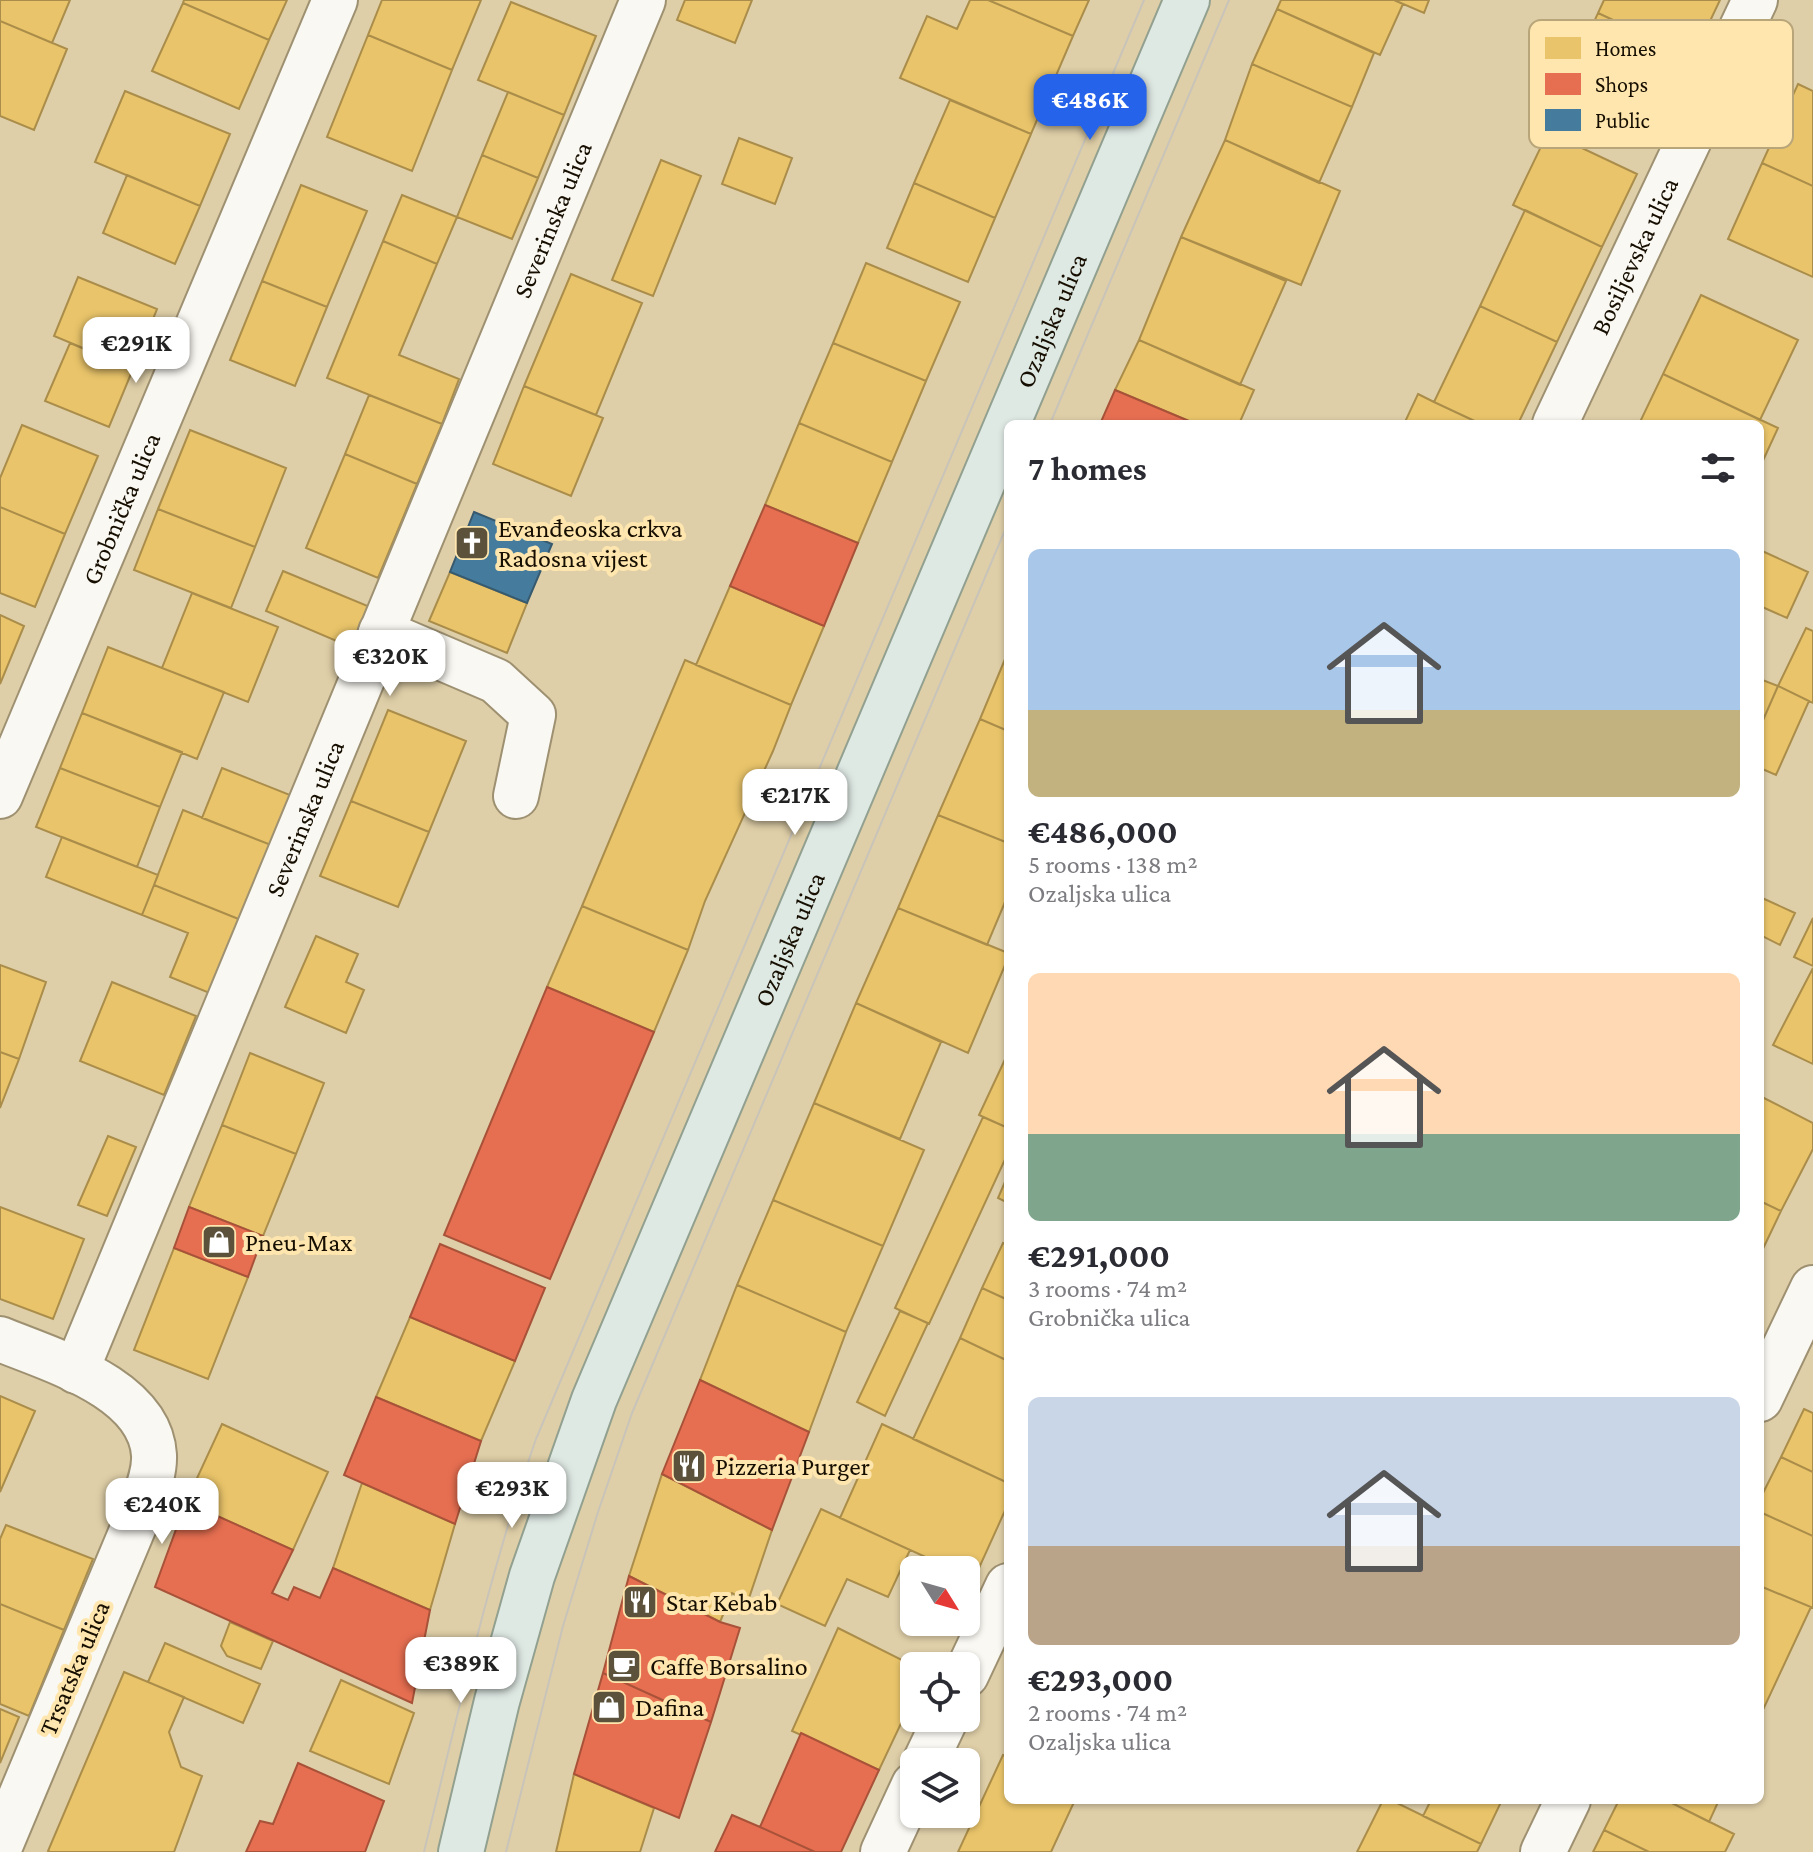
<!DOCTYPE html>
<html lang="en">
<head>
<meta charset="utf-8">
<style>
	:root { --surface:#fff; --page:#f2f2f3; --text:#2b2b33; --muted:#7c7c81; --accent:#2563eb }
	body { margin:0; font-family:"Crimson Pro",serif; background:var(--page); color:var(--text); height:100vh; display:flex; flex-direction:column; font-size:30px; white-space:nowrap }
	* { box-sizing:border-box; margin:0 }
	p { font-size:26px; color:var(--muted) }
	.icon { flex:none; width:44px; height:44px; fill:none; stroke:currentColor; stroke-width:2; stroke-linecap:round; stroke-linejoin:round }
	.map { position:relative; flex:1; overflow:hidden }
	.side { position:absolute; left:1004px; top:420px; width:760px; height:1384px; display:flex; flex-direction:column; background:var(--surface); border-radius:12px; box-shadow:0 2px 6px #0004 }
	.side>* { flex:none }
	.needle { width:52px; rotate:127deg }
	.buttons { position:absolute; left:900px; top:1556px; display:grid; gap:16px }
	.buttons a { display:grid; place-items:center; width:80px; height:80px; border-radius:12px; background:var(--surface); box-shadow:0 2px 6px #0004; font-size:40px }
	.price { position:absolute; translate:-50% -68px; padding:0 18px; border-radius:16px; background:#fff; color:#222; font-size:26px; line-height:52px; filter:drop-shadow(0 2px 4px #0008) }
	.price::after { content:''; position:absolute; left:50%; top:48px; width:24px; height:18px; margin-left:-12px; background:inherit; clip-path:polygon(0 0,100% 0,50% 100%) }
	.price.selected { background:var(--accent); color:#fff }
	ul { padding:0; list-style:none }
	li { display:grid; align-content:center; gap:16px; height:424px; padding:0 24px }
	li span { display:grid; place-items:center; height:248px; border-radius:12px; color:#555 }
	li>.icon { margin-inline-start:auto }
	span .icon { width:144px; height:144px; fill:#fffc; stroke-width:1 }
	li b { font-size:34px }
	h2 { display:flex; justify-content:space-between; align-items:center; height:96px; padding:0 24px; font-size:34px }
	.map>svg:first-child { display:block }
</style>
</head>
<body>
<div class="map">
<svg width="1813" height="1852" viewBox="0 0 1813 1852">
	<rect width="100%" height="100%" fill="#dfcfa8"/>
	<path fill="#e9c46a" stroke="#aa8d4a" stroke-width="2" d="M 0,0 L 70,0 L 52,43 L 0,21 Z
		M 184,0 L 287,0 L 269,40 L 183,3 Z
		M 382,0 L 481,0 L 452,70 L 368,35 Z
		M 685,0 L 752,0 L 735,43 L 677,20 Z
		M 970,0 L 988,0 L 1073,36 L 1031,134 L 900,78 L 927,16 L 957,29 Z
		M 988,0 L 1089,0 L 1073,36 Z
		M 1281,0 L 1394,0 L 1403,4 L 1380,55 L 1277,9 Z
		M 1394,0 L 1429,0 L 1424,13 Z
		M 1604,0 L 1720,0 L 1693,57 L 1598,13 Z
		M 511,2 L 596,36 L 564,115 L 478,80 Z
		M 183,3 L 269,40 L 239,109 L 152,71 Z
		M 1277,9 L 1374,53 L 1352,107 L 1252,64 Z
		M 1598,13 L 1693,57 L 1666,115 L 1571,72 Z
		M 0,21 L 67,49 L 34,130 L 0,116 Z
		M 368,35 L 452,70 L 412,171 L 327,137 Z
		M 1252,64 L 1352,107 L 1319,183 L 1225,140 Z
		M 1798,84 L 1813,91 L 1813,186 L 1762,163 Z
		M 125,91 L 230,134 L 200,206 L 95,162 Z
		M 508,92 L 564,115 L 538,178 L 482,155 Z
		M 950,100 L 1031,134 L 995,218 L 914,183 Z
		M 1548,132 L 1637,174 L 1602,247 L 1513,205 Z
		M 739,138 L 792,158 L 775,204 L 722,184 Z
		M 1225,140 L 1340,191 L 1301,285 L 1181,237 Z
		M 482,155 L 538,178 L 512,239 L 457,217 Z
		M 661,160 L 701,176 L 653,296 L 612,280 Z
		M 1762,163 L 1813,186 L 1813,277 L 1728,239 Z
		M 127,175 L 200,206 L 175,264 L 103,233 Z
		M 914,183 L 995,218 L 968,282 L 887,248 Z
		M 301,185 L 367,211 L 327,307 L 262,281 Z
		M 402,195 L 457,217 L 437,264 L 383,241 Z
		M 1525,210 L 1602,247 L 1557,342 L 1480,306 Z
		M 1181,237 L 1286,281 L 1240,385 L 1139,340 Z
		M 383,241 L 437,264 L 399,355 L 459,379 L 442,424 L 327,378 Z
		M 866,263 L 960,302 L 926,381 L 833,343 Z
		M 571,274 L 642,303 L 596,415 L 524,386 Z
		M 78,277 L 157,309 L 133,369 L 54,336 Z
		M 262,281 L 327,307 L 295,386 L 230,360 Z
		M 1701,295 L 1798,340 L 1760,420 L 1663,374 Z
		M 1480,306 L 1557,342 L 1518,424 L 1481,424 L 1434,402 Z
		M 1139,340 L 1254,390 L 1239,424 L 1196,424 L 1115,390 Z
		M 70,343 L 133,369 L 109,427 L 45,401 Z
		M 833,343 L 926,381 L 892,462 L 799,423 Z
		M 1663,374 L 1778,428 L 1760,467 L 1760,424 L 1639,424 Z
		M 524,386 L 603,418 L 571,496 L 493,464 Z
		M 1418,394 L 1434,402 L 1481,424 L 1404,424 Z
		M 369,395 L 442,424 L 417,484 L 345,454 Z
		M 799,423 L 892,462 L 858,543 L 765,505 Z
		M 22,425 L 98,456 L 65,534 L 0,507 L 0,478 Z
		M 190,430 L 286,468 L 255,547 L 158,509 Z
		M 345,454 L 417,484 L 378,578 L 306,548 Z
		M 0,507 L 65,534 L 35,607 L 0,593 Z
		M 158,509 L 255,547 L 231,608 L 134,570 Z
		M 1760,550 L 1808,572 L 1787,618 L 1760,606 Z
		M 283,571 L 370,607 L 353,648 L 266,611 Z
		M 450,572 L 527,603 L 507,653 L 429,621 Z
		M 730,586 L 824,626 L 791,705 L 696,665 Z
		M 192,593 L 278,627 L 248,702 L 162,668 Z
		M 0,615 L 24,626 L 0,684 Z
		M 1806,628 L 1813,631 L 1813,703 L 1778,686 Z
		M 108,647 L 224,692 L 197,759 L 82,713 Z
		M 1008,652 L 1008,731 L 980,719 Z
		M 685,660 L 791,705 L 773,751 L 705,901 L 688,950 L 582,906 Z
		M 1760,679 L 1778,686 L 1760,727 Z
		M 1778,686 L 1809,701 L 1776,775 L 1760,768 L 1760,727 Z
		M 388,710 L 466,741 L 429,832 L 351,801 Z
		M 82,713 L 182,752 L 160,807 L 60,768 Z
		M 980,719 L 1008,731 L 1008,843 L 938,815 Z
		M 60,768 L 160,807 L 137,867 L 36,827 Z
		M 222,768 L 290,795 L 271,845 L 202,818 Z
		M 351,801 L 429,832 L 398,907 L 320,876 Z
		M 183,810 L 271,845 L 241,920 L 154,885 Z
		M 938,815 L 1008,843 L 1008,895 L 987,945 L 898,908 Z
		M 62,837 L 158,875 L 142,915 L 46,877 Z
		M 154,885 L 241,920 L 212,994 L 170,977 L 188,933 L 142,915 Z
		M 1760,897 L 1795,913 L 1780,945 L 1760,935 Z
		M 582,906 L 688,950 L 654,1032 L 547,987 Z
		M 898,908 L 1008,953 L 1008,958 L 968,1053 L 856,1003 Z
		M 1813,918 L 1813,966 L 1794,957 Z
		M 316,936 L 358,954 L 346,982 L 364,990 L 346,1033 L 285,1007 Z
		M 0,965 L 46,982 L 19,1059 L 0,1052 Z
		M 1813,968 L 1813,1064 L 1773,1045 Z
		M 112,982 L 196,1016 L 164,1095 L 80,1061 Z
		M 856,1003 L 941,1042 L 900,1139 L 814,1103 Z
		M 0,1052 L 19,1059 L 0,1108 Z
		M 250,1053 L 324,1083 L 296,1154 L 222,1125 Z
		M 1008,1053 L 1008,1128 L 979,1115 Z
		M 1760,1096 L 1813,1123 L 1813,1149 L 1781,1211 L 1760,1201 Z
		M 814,1103 L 924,1150 L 883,1246 L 773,1200 Z
		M 983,1117 L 1008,1128 L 1008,1153 L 929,1324 L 895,1308 Z
		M 222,1125 L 296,1154 L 263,1236 L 189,1207 Z
		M 108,1136 L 136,1147 L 107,1216 L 78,1205 Z
		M 1008,1175 L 1008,1203 L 998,1198 Z
		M 773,1200 L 883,1246 L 846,1332 L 737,1285 Z
		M 1760,1201 L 1781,1211 L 1760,1255 Z
		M 0,1207 L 84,1239 L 53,1319 L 0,1299 Z
		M 1003,1243 L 1008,1245 L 1008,1300 L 982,1288 Z
		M 174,1248 L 248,1277 L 208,1379 L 134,1350 Z
		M 737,1285 L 846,1332 L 809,1432 L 700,1380 Z
		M 982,1288 L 1008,1300 L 1008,1361 L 960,1338 Z
		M 900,1311 L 928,1323 L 885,1416 L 857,1402 Z
		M 410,1317 L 515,1361 L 481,1441 L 376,1397 Z
		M 960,1338 L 1008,1361 L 1008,1483 L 913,1439 Z
		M 0,1396 L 35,1411 L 0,1492 Z
		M 1804,1409 L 1813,1413 L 1813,1472 L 1781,1457 Z
		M 222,1424 L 328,1472 L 293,1550 L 186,1502 Z
		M 882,1424 L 1008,1483 L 1008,1504 L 974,1579 L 966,1576 L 966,1570 L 954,1570 L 840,1518 Z
		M 1781,1457 L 1813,1472 L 1813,1536 L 1760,1512 L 1760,1499 Z
		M 662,1474 L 772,1530 L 748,1601 L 732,1593 L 720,1622 L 629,1576 Z
		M 362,1483 L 455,1524 L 430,1610 L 333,1568 Z
		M 821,1509 L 910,1550 L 888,1597 L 847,1579 L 825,1626 L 777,1604 Z
		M 1760,1512 L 1813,1536 L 1813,1608 L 1760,1586 Z
		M 6,1525 L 93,1559 L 64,1630 L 0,1604 L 0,1539 Z
		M 1760,1586 L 1811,1607 L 1762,1712 L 1760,1711 Z
		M 0,1604 L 64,1630 L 29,1716 L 0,1704 Z
		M 230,1622 L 273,1641 L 261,1669 L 227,1656 L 221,1646 Z
		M 838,1628 L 914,1666 L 914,1696 L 879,1770 L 792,1731 Z
		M 165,1643 L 260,1684 L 243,1723 L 148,1682 Z
		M 124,1672 L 184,1697 L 169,1732 L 181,1767 L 202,1776 L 174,1852 L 50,1852 L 48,1851 Z
		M 341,1680 L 414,1713 L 389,1784 L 310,1751 Z
		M 0,1709 L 19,1717 L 0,1763 Z
		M 1003,1755 L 1008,1757 L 1008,1800 L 1075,1800 L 1051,1852 L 958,1852 Z
		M 574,1774 L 654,1808 L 640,1852 L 556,1852 Z
		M 1383,1800 L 1391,1800 L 1481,1844 L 1477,1852 L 1357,1852 Z
		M 1431,1800 L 1502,1800 L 1481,1844 L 1423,1816 Z
		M 1619,1800 L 1666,1800 L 1734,1834 L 1725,1852 L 1649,1852 L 1604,1830 Z
		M 1666,1800 L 1719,1800 L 1709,1822 Z
		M 1604,1830 L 1649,1852 L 1593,1852 Z"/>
	<path fill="#e76f51" stroke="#a85239" stroke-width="2" d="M 1115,390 L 1196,424 L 1100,424 Z
		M 765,505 L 858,543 L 824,626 L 730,586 Z
		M 547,987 L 654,1032 L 550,1279 L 444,1235 Z
		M 189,1207 L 263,1236 L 248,1277 L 174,1248 Z
		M 440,1244 L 545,1288 L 515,1361 L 410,1317 Z
		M 700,1380 L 809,1432 L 772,1530 L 662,1474 Z
		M 376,1397 L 481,1441 L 455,1524 L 344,1475 Z
		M 186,1502 L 293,1550 L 272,1593 L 288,1600 L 294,1587 L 320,1598 L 333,1568 L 430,1610 L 412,1703 L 155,1587 Z
		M 629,1576 L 720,1622 L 740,1628 L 711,1722 L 603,1673 Z
		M 603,1673 L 711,1722 L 679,1818 L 574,1774 Z
		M 801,1733 L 879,1770 L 841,1852 L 815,1852 L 760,1827 Z
		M 298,1763 L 384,1801 L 365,1852 L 246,1852 L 260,1821 L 273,1824 Z
		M 732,1815 L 760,1827 L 815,1852 L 715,1852 Z"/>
	<path fill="#457b9d" stroke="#375a6e" stroke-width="2" d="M 474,512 L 552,544 L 527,603 L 450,572 Z"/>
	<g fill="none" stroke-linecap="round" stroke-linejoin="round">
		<g stroke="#9e9172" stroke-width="48">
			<g id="minor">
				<path id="s1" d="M 1555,424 L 1755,0"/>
				<path d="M 381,632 L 496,681 L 533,715 L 516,796"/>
				<path id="s2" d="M 0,796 L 335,0"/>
				<path d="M 0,1339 C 51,1360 150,1388 154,1455 C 155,1475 145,1496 139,1514 L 0,1846"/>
				<path id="s3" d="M 76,1371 L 643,0"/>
				<path d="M 1760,1399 L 1813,1288"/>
				<path d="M 966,1675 L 1008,1586"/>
				<path d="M 925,1762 L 946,1718"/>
				<path d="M 883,1852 L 914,1785"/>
				<path d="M 1543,1852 L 1568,1800"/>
			</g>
		</g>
		<g stroke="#92a090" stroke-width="48">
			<g id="major">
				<path id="s4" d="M 461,1852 L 497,1701 L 532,1576 L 594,1400 L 1187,0"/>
			</g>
		</g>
		<use href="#minor" stroke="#faf8f2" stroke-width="44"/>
		<use href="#major" stroke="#dfe9e4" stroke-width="44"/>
		<path stroke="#c9c4b9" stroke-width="2" d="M 1050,424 L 1229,0
			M 424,1852 C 458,1713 489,1574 536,1439 L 1144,0
			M 506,1852 L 563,1626 L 598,1512 L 632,1413 L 1008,523"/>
	</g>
	<defs>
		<g id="church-square" transform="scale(1.8)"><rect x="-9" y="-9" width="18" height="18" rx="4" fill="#5c523b" stroke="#fee6ae"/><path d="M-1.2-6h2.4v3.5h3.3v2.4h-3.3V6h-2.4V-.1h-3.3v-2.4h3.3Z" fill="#fff"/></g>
		<g id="shop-square" transform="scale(1.8)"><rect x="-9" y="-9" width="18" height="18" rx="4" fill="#5c523b" stroke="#fee6ae"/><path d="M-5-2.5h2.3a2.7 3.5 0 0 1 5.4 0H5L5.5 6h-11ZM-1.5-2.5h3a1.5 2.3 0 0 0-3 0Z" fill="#fff"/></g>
		<g id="restaurant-square" transform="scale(1.8)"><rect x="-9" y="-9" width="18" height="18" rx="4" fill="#5c523b" stroke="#fee6ae"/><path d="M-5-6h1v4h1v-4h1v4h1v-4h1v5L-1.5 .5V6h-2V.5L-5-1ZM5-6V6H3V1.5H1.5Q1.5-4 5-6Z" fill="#fff"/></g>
		<g id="cafe-square" transform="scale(1.8)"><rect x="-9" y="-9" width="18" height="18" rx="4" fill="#5c523b" stroke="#fee6ae"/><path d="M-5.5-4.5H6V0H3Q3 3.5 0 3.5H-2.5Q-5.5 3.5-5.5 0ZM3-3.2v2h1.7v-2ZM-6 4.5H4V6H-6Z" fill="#fff"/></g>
	</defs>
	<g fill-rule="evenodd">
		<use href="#church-square" x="472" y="543"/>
		<use href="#shop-square" x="219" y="1242"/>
		<use href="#restaurant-square" x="689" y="1466"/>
		<use href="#restaurant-square" x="640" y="1602"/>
		<use href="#cafe-square" x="624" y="1666"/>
		<use href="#shop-square" x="609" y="1707"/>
	</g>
	<g text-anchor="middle" stroke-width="8" stroke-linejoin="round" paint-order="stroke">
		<g font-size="26" fill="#160e00" stroke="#fee6ae">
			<text dy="9" stroke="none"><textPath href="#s3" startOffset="1246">Severinska ulica</textPath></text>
			<text dy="9" stroke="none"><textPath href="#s1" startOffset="186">Bosiljevska ulica</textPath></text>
			<text dy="9" stroke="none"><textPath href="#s4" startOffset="1644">Ozaljska ulica</textPath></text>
			<text dy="9" stroke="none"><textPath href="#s2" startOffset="312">Grobnička ulica</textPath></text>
			<text dy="9" stroke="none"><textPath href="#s3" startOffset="598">Severinska ulica</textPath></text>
			<text dy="9" stroke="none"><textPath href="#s4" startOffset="972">Ozaljska ulica</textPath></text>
			<text transform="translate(74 1668) rotate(-67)" y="9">Trsatska ulica</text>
		</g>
		<g font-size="26" fill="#160e00" stroke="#fee6ae" text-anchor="start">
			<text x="498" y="537">Evanđeoska crkva<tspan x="498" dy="30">Radosna vijest</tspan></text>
			<text x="245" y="1251">Pneu-Max</text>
			<text x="715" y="1475">Pizzeria Purger</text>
			<text x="666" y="1611">Star Kebab</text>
			<text x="650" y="1675">Caffe Borsalino</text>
			<text x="635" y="1716">Dafina</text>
		</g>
	</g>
	<rect x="1529" y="20" width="264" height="128" rx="12" fill="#fee6ae" stroke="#b8a57a" stroke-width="2"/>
	<rect x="1545" y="37" width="36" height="22" fill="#e9c46a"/>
	<rect x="1545" y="73" width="36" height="22" fill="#e76f51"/>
	<rect x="1545" y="109" width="36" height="22" fill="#457b9d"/>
	<g font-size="22" fill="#160e00">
		<text x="1595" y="56">Homes</text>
		<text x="1595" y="92">Shops</text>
		<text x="1595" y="128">Public</text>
	</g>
</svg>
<div class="buttons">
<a><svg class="needle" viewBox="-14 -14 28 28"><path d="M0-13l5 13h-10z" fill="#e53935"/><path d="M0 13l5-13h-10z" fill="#7c7c81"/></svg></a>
<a><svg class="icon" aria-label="locate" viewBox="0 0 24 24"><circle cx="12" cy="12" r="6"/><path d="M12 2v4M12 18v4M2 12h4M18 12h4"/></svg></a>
<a><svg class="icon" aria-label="layers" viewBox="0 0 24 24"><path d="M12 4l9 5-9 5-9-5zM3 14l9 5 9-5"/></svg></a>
</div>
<b class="price selected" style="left:1090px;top:142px">€486K</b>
<b class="price" style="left:136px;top:385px">€291K</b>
<b class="price" style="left:390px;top:698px">€320K</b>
<b class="price" style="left:795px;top:837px">€217K</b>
<b class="price" style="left:512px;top:1530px">€293K</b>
<b class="price" style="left:162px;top:1546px">€240K</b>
<b class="price" style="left:461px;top:1705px">€389K</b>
<section class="side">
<h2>7 homes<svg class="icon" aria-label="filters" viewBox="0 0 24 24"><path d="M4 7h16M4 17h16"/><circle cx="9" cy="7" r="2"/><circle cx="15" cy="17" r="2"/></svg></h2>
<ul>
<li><span style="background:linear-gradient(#a9c7e8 65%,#c2b280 0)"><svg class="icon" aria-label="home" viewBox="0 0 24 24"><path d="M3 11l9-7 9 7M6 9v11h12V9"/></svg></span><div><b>€486,000</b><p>5 rooms · 138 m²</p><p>Ozaljska ulica</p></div></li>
<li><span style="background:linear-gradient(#ffd9b3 65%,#7fa58c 0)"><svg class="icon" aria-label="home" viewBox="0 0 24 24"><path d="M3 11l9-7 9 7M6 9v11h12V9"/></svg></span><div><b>€291,000</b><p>3 rooms · 74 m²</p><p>Grobnička ulica</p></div></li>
<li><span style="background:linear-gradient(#c9d6e8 60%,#b9a48a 0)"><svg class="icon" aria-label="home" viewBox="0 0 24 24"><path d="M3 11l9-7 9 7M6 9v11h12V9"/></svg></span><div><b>€293,000</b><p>2 rooms · 74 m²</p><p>Ozaljska ulica</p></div></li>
</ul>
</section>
</div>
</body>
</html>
